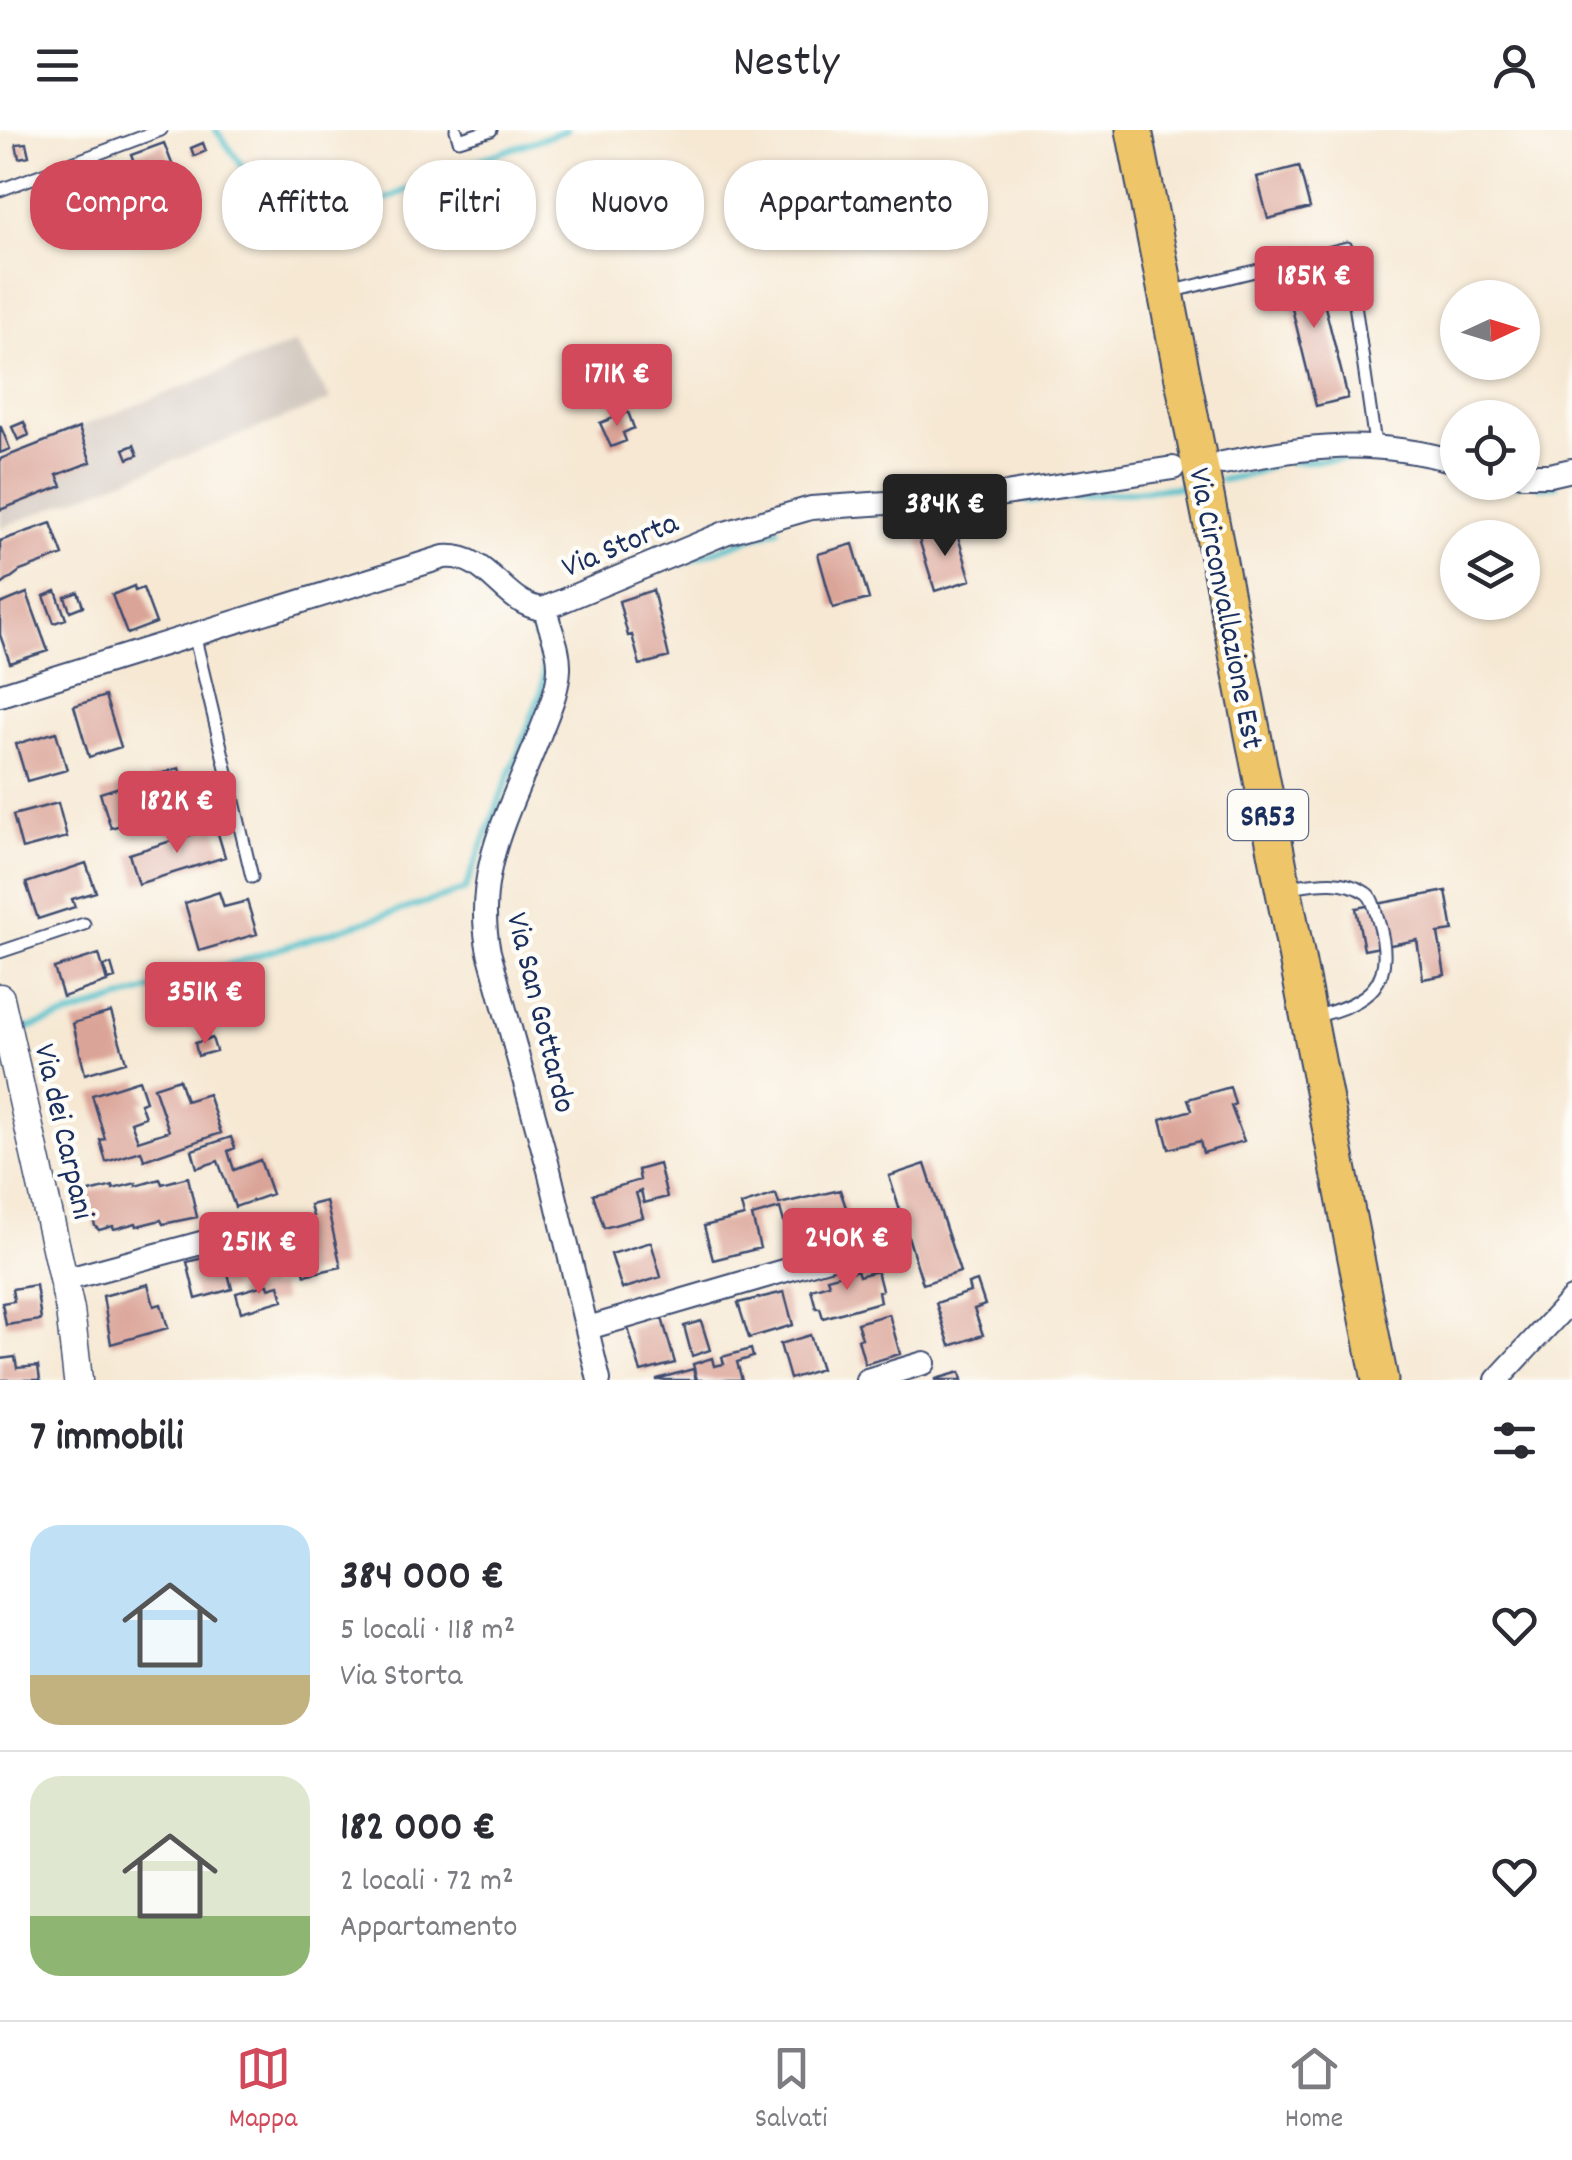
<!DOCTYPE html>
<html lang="it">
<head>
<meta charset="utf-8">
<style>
	:root { --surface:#fff; --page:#f7f7f7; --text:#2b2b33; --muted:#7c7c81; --line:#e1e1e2; --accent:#d1495b }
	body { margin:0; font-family:Dekko,sans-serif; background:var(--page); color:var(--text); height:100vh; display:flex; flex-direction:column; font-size:38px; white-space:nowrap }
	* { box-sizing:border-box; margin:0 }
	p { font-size:32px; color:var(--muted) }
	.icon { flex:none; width:55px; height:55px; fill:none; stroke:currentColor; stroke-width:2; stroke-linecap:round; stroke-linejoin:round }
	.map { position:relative; height:1250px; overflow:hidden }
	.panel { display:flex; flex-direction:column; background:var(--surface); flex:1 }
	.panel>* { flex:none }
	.hud { position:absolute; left:30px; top:30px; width:1000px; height:90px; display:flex; gap:20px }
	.needle { width:65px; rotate:86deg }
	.tools { position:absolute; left:1440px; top:150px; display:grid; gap:20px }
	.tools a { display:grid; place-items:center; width:100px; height:100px; border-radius:50%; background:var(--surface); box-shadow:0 2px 8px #0004; font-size:50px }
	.price { position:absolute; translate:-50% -85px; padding:0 22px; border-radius:10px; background:var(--accent); color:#fff; font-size:32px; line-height:65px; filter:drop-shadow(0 2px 5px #0008) }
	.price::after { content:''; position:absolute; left:50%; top:60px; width:30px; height:22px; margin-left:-15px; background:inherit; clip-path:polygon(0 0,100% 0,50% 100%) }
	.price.on { background:#222; color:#fff }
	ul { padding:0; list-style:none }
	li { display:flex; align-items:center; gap:30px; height:250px; padding:0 30px }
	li+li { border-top:2px solid var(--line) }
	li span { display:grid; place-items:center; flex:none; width:280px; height:200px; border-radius:30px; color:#555 }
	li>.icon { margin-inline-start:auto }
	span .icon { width:120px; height:120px; fill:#fffc; stroke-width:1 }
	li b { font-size:42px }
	h2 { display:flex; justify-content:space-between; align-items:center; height:120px; padding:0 30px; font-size:42px }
	.pill { padding:0 35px; border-radius:40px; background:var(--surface); box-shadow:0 2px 8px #0004; font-size:35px; line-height:90px }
	.pill.on { background:var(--accent); color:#fff }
	header { display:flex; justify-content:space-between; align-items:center; height:130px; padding:0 30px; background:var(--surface); font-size:45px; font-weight:600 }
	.tab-bar { display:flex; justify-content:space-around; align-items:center; height:140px; border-top:2px solid var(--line); background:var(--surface); font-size:28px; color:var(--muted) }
	.tab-bar a { display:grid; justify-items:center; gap:5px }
	.tab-bar .on { color:var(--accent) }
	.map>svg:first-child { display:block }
</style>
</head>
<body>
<header><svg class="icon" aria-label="menu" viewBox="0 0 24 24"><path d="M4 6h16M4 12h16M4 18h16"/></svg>Nestly<svg class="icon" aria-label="person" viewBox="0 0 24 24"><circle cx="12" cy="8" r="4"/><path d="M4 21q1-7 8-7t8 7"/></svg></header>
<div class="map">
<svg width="1572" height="1250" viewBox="0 0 1572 1250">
	<rect width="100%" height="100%" fill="#fdfcf7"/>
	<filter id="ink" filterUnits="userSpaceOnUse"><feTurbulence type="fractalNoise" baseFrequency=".01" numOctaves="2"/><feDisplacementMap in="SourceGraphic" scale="20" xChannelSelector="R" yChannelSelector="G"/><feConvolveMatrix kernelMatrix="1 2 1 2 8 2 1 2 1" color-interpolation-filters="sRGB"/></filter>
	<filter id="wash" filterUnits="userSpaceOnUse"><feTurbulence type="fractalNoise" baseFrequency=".0048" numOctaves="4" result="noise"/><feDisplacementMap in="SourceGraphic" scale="40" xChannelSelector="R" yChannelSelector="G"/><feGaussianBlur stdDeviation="2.25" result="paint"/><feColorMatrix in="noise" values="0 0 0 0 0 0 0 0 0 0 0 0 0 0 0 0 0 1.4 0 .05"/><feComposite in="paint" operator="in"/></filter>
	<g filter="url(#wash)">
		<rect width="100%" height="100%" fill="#f6e8d3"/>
		<path fill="#cdc2b9" d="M 295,213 L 331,270 L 0,398 L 0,328 Z"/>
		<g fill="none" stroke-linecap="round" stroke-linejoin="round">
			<path stroke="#54c1cc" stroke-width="6" d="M 216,0 L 288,98 L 310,102 L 469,33 L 567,0
				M 1291,332 L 1358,328
				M 1221,350 L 1255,343 L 1273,334
				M 1506,352 L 1517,355
				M 1540,357 L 1556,355
				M 1027,371 L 1180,357
				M 681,433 L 778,399
				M 22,900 L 465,760 L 542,560 C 546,535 542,518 530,495"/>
		</g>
		<g id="blocks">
			<path fill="#dba498" d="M 26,13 L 29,26 L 19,28 L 16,14 Z
				M 164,13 L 174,39 L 141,52 L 131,25 Z
				M 203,13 L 206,21 L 194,26 L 191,18 Z
				M 1299,36 L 1310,78 L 1268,89 L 1257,47 Z
				M 94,39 L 108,66 L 72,80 L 60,52 Z
				M 1313,129 L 1348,268 L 1316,276 L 1285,150 L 1275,153 L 1272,140 Z
				M 628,282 L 634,298 L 623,303 L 626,311 L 611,317 L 600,293 Z
				M 24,292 L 29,305 L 18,310 L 12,297 Z
				M 0,295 L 10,319 L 0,323 Z
				M 79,298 L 91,332 L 57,345 L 62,356 L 0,380 L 0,329 Z
				M 134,315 L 138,325 L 128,329 L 124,319 Z
				M 51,393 L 63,425 L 20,441 L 0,456 L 0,411 Z
				M 955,397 L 971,450 L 935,461 L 919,409 Z
				M 853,414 L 869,469 L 833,478 L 818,424 Z
				M 134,456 L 135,461 L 143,458 L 156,493 L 127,504 L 112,465 Z
				M 653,460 L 669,527 L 640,535 L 632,505 L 628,506 L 619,471 Z
				M 56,461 L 66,489 L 54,493 L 44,466 Z
				M 78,462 L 83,476 L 70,481 L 65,467 Z
				M 27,463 L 48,521 L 10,533 L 0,505 L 0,474 Z
				M 105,566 L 121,617 L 89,627 L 74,576 Z
				M 56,602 L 67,640 L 27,651 L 16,614 Z
				M 179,638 L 190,674 L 111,698 L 100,663 L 132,653 L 135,665 L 152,660 L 149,647 Z
				M 58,673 L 67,707 L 22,719 L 13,685 Z
				M 216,697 L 225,727 L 138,754 L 129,724 Z
				M 86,733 L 96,762 L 72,769 L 75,777 L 38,789 L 26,753 Z
				M 1446,761 L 1453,801 L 1438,803 L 1445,845 L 1423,849 L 1417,810 L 1364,820 L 1356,778 Z
				M 219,762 L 224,777 L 247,771 L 257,804 L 199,821 L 185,773 Z
				M 99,824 L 107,852 L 63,867 L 54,838 Z
				M 111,834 L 115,848 L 108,850 L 104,836 Z
				M 111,882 L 126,932 L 85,944 L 73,893 Z
				M 212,908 L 216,921 L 198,926 L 195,913 Z
				M 179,949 L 186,971 L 208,964 L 221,1003 L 144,1030 L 141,1021 L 106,1032 L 100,1010 L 105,1009 L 92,965 L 139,950 L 146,971 L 140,973 L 145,987 L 131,992 L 138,1011 L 169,1001 L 154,957 Z
				M 1230,957 L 1235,974 L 1231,976 L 1244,1011 L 1203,1023 L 1200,1011 L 1169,1019 L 1161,989 L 1192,980 L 1188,969 Z
				M 231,1007 L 235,1018 L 228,1021 L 234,1040 L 260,1030 L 272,1064 L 235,1077 L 218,1031 L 197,1038 L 192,1020 Z
				M 659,1034 L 667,1067 L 644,1073 L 641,1061 L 636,1063 L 643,1087 L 604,1098 L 593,1064 L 640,1050 L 638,1040 Z
				M 925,1034 L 960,1142 L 923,1154 L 889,1046 Z
				M 188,1047 L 197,1087 L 163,1094 L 161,1090 L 137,1096 L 136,1093 L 114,1099 L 113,1096 L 99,1100 L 95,1096 L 86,1063 L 113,1056 L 113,1059 L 136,1053 L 136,1056 L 160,1049 L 162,1054 Z
				M 840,1060 L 851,1092 L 817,1103 L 815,1100 L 788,1107 L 780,1078 L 752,1086 L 760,1118 L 713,1130 L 704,1096 L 744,1086 L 741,1075 L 776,1064 L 779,1074 Z
				M 326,1071 L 341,1137 L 305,1145 L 292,1091 L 313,1086 L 310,1075 Z
				M 651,1112 L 661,1147 L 622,1159 L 611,1124 Z
				M 223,1123 L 232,1159 L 196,1169 L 187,1132 Z
				M 857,1140 L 859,1146 L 877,1141 L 882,1160 L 878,1161 L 880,1172 L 823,1188 L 820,1178 L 816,1178 L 811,1159 L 829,1154 L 827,1148 Z
				M 977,1151 L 985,1175 L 974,1179 L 983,1205 L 950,1216 L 936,1173 L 970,1162 L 968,1154 Z
				M 148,1154 L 154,1176 L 161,1174 L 168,1198 L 111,1214 L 103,1166 Z
				M 268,1154 L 269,1158 L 279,1155 L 283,1170 L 241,1182 L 236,1163 Z
				M 36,1155 L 41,1190 L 6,1195 L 2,1173 L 14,1171 L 12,1159 Z
				M 784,1162 L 793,1195 L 749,1208 L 738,1173 Z
				M 889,1184 L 900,1224 L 865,1234 L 858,1209 L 862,1208 L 857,1193 Z
				M 662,1188 L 675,1233 L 641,1242 L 628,1198 Z
				M 701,1191 L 710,1220 L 692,1226 L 684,1196 Z
				M 810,1205 L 821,1239 L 790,1249 L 780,1214 Z
				M 751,1219 L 753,1227 L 737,1232 L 742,1250 L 697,1250 L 693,1234 L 712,1228 L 714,1236 L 724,1234 L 722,1227 Z
				M 15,1227 L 17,1238 L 38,1236 L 40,1250 L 0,1250 L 0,1229 Z
				M 693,1239 L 696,1250 L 657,1250 L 657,1249 Z
				M 960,1242 L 962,1250 L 936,1250 L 936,1249 Z"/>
		</g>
	</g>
	<g filter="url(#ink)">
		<use href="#blocks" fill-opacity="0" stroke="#3c4b70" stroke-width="2.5"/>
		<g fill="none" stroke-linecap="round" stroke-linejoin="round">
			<g stroke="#3c4b70" stroke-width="15">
				<path id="service" d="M 456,0 L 459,10 L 491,0
					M 0,60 L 161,0
					M 1170,162 L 1347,118 L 1375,314
					M 194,504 L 252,747
					M 1289,757 C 1315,753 1342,747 1366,763 C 1374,768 1375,781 1378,790 C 1398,854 1369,873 1313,887
					M 0,822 L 84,794"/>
			</g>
			<g stroke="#3c4b70" stroke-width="26">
				<path id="minor" d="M 1223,333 C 1311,316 1368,307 1458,332
					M 1522,345 L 1550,345 L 1572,340
					M 545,478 C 549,499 560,517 559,539 C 558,562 547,584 539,606 C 511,679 472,741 489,822 L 549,1040 L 599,1250
					M 0,565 L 444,427 C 489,423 503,475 543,479 L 725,403 L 811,378 L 992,366 L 1173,338
					M 64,1150 L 234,1104
					M 588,1198 L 862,1118
					M 867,1250 L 924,1233
					M 1497,1250 L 1572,1169"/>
			</g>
			<g stroke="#3c4b70" stroke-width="31">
				<path id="tertiary" d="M 0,868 L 70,1180 L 78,1250"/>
			</g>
			<g stroke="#3c4b70" stroke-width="39">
				<path id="primary" d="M 1134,0 L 1380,1250"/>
			</g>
			<use href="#service" stroke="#fff" stroke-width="11"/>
			<use href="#minor" stroke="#fff" stroke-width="22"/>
			<use href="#tertiary" stroke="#fff" stroke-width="28"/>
			<use href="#primary" stroke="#eec569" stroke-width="35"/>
		</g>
	</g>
	<g text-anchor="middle" stroke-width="9" stroke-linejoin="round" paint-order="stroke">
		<rect fill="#fdfcf7" stroke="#5f6c8c" stroke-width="2.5" x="1228" y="660" width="80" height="50" rx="8"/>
		<g font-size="30" font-weight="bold" fill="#1b2f5e">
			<text x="1268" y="695">SR53</text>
		</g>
		<g font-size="32" fill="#1b2f5e" stroke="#fdfcf7">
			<text transform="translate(619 413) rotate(-23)" y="11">Via Storta</text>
			<text transform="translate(1228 478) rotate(79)" y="11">Via Circonvallazione Est</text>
			<text transform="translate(543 882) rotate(76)" y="11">Via San Gottardo</text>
			<text transform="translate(66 1001) rotate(77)" y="11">Via dei Carpani</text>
		</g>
	</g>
</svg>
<div class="tools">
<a><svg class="needle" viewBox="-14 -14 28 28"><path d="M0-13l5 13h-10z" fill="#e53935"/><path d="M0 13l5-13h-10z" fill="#7c7c81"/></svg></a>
<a><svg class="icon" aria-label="locate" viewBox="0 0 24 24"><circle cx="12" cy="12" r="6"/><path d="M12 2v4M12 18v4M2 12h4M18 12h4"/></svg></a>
<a><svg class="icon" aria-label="layers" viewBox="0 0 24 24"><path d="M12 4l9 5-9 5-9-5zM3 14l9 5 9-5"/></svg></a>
</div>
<b class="price" style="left:1314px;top:201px">185K €</b>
<b class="price" style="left:617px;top:299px">171K €</b>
<b class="price on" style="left:945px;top:429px">384K €</b>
<b class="price" style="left:177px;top:726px">182K €</b>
<b class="price" style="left:205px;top:917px">351K €</b>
<b class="price" style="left:847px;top:1163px">240K €</b>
<b class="price" style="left:259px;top:1167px">251K €</b>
<div class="hud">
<a class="pill on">Compra</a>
<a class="pill">Affitta</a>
<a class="pill">Filtri</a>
<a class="pill">Nuovo</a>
<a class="pill">Appartamento</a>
</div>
</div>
<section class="panel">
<h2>7 immobili<svg class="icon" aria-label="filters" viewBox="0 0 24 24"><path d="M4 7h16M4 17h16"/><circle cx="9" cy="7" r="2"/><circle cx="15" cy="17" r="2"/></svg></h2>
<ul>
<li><span style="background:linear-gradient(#bfe0f5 75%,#c2b280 0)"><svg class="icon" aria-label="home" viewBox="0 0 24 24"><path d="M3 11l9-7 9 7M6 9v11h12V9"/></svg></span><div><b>384 000 €</b><p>5 locali · 118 m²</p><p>Via Storta</p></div><svg class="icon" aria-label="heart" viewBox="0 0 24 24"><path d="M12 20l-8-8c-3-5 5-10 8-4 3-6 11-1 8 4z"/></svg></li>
<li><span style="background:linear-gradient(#dfe7d0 70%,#8fb573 0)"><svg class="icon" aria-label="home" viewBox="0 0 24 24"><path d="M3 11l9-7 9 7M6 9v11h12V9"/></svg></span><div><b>182 000 €</b><p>2 locali · 72 m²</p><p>Appartamento</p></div><svg class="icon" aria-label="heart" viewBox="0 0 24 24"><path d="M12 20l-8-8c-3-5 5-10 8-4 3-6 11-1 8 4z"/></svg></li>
</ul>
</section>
<nav class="tab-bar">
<a class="on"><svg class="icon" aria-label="map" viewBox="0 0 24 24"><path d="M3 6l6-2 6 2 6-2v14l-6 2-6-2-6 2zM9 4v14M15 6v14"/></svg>Mappa</a>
<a><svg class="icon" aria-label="saved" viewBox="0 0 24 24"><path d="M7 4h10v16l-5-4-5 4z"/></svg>Salvati</a>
<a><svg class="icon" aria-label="home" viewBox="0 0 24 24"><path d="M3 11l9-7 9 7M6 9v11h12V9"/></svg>Home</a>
</nav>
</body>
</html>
